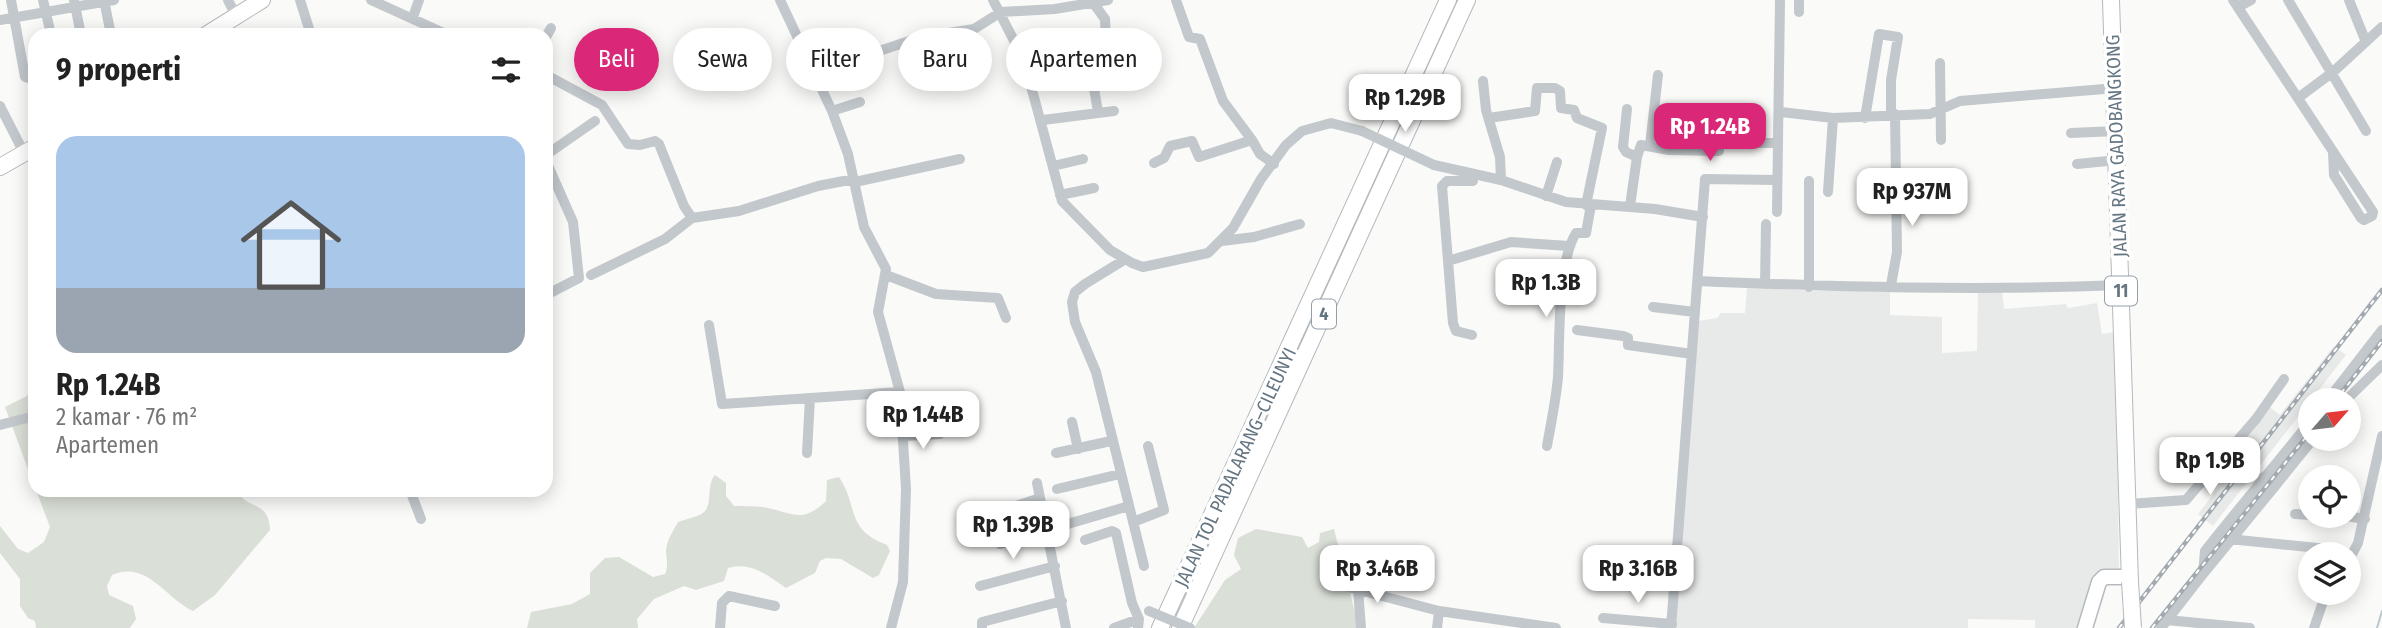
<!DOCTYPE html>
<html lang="id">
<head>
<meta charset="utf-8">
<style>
	:root { --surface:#fff; --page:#f2f2f2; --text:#222; --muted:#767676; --accent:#db2777 }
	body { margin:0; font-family:"Fira Sans Condensed",sans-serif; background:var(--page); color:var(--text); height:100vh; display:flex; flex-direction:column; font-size:26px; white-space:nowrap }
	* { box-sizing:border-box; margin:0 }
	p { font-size:23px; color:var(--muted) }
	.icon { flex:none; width:38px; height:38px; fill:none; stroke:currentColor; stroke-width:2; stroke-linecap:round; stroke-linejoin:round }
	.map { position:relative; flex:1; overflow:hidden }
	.panel { position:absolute; left:28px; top:28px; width:525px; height:469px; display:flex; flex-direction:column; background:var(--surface); border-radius:21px; box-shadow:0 4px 18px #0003 }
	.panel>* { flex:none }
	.banner { position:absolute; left:574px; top:28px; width:665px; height:63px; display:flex; gap:14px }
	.needle { width:46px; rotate:62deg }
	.tools { position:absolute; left:2298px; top:388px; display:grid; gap:14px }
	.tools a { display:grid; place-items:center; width:63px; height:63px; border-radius:50%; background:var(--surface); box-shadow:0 4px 18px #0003; font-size:35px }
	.price { position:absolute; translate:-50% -60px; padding:0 16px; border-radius:14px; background:#fff; color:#222; font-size:23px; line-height:46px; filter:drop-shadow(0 2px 4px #0008) }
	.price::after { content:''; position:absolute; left:50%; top:42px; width:21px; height:16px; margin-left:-10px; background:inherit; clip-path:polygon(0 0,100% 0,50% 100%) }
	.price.active { background:var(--accent); color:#fff }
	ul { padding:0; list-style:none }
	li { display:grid; align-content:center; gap:14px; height:371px; padding:0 28px }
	li span { display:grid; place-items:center; height:217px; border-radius:21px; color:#555 }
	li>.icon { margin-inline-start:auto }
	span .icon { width:126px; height:126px; fill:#fffc; stroke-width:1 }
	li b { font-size:30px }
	h2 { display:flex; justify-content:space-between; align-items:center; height:84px; padding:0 28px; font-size:30px }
	.chip { padding:0 24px; border-radius:32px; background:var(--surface); box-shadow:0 4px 18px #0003; font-size:24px; line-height:63px }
	.chip.active { background:var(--accent); color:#fff }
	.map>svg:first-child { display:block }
</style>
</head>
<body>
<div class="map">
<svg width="2382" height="628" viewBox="0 0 2382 628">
	<rect width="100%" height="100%" fill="#fafaf8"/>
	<path fill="#e8e9e9" d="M 1747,286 L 1810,291 L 1890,289 L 1890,315 L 1942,317 L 1942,353 L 1977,351 L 1978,290 L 2002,291 L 2004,309 L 2066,304 L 2068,308 L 2097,303 L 2102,334 L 2116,332 L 2119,573 L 2102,573 L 2082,628 L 2035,628 L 2035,620 L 1968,619 L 1968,628 L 1675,628 L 1699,321 L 1717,318 L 1721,313 L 1745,313 Z
		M 2334,346 L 2346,355 L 2213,526 L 2198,514 L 2232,470 L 2223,462 L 2267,405 L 2280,415 Z"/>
	<path fill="#dadfd7" d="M 35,380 L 35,488 L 5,407 L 27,396 Z
		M 715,475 L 726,483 L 726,496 L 734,506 C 743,506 753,506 763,507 C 792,512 801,525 826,501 L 827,480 L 839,477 C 859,507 845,529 887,545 L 890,551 L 879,575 L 873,578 L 841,559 L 826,558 L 820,561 L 815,573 L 786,588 C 767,575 751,561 728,568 L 724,581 L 696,590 L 684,586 L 654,599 L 637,619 L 638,628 L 527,628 L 531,612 L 572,604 L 590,594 L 590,573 L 605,558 L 619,557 L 653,577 L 665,574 C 669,565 666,559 666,550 C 667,540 673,531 678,522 C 685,519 699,517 704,512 C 713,504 706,485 715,475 Z
		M 36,490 L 237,490 C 246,511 269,499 270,530 L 215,595 L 193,611 C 164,597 147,560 112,575 L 107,586 L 109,595 L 133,606 L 136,619 L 130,628 L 36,628 L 35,621 L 28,618 L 20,606 L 20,579 L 0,553 L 0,526 L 18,549 L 28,553 L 44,542 L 50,527 Z
		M 1256,529 L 1302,537 L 1308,548 L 1319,542 L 1320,533 L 1334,529 L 1359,628 L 1194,628 L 1225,580 L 1241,569 L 1234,555 L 1238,538 Z"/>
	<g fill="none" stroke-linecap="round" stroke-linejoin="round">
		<path stroke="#bbc7cb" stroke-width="2" d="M 2377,628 L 2382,611"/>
		<g stroke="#b5babe" stroke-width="17">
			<path id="major" d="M 2085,628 L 2099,582 L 2104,577 L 2130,577"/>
		</g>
		<g stroke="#b4b9bd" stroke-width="18">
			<path id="highway" d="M 2111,0 L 2130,582
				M 206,35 L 262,0
				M 0,167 L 35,147
				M 1160,628 L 1448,0
				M 1180,628 L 1467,0"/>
		</g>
		<path stroke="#c3c8cc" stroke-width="10" d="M 11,0 L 25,77 L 35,80
			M 43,0 L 51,35
			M 74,0 L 81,35
			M 104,0 L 111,35
			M 228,0 L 236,16
			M 300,0 L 311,35
			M 371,0 L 448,35
			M 780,0 L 832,111 L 848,154 L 864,227 L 886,269 L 878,312 L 900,392 L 906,489 L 903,582 L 891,628
			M 993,0 L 1024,60 L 1062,201 L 1110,250 L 1132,263 L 1143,267 L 1208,253 L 1233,228 L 1261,179 L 1286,145 L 1302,131 L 1331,123 L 1362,131
			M 1176,0 L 1189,37 L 1200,39 L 1223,101 L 1252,140
			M 1799,0 L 1799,12
			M 2233,0 L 2373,212 L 2372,216 L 2364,220 L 2361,218 L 2334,175 L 2333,153
			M 2288,0 L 2366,131
			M 2349,0 L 2366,42
			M 2238,7 L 2251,0
			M 413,17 L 419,0
			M 0,20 L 114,0
			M 546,37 L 551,28
			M 1088,53 L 1098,112
			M 1940,63 L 1941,140
			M 1028,72 L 1067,62 L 1106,44 L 1105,19 L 1094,4
			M 814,73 L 918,38 L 925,43 L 943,34 L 974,29 L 1001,12 L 1055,9 L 1108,0
			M 546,75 L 602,105 L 628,144 L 640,145 L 655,141 L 659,144 L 684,206 L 692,218 L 739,211 L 818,186 L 854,179
			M 1483,81 L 1486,110 L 1500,157 L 1501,180
			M 2298,98 L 2333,72 L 2382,27
			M 0,106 L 24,153
			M 1627,109 L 1623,147 L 1626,152 L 1637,157
			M 832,111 L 860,102
			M 1781,112 L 1833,118 L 1930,114 L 1960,101 L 2116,88
			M 1489,118 L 1535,111 L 1537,88 L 1555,88 L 1560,91 L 1561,108 L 1574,110 L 1577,118 L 1602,128 L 1586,205
			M 1865,118 L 1879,34 L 1898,37 L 1891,80 L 1891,114
			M 1043,120 L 1114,111
			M 2071,133 L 2117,131
			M 1731,143 L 1778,143
			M 1650,145 L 1658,75
			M 546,155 L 595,121
			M 546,161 L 573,222 L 579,278 L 546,295
			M 1154,163 L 1164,158 L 1170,146 L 1192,141 L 1199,157 L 1252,140 L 1260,154 L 1274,164
			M 2077,164 L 2118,160
			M 1434,165 L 1501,180 L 1566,202 L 1655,209 L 1703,217
			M 1053,166 L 1083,159
			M 1809,181 L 1809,287
			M 855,182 L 960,159
			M 1828,192 L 1833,118
			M 1060,195 L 1094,188
			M 1546,196 L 1557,162
			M 1630,206 L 1637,157 L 1641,145 L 1669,150 L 1719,151
			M 1777,212 L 1780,0
			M 1222,241 L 1254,237 L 1300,224
			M 1124,260 L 1085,284 L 1075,292 L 1072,302 L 1075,322 L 1096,372 L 1144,566
			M 1448,261 L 1511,242 L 1569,246
			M 591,275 L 665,239 L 692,218
			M 886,275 L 936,294 L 998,298 L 1006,318
			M 1698,281 C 1839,287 1980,291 2121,285
			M 1765,284 L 1766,224
			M 1891,285 L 1897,252 L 1895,114
			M 1653,307 L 1695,312
			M 709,325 L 722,404 L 900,392
			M 1577,330 L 1623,336 L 1628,338 L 1628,345 L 1692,354
			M 1472,335 L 1456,331 L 1453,323 L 1442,186 L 1447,181 L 1473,181
			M 2327,401 L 2382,330
			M 2345,401 L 2382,365
			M 1072,422 L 1078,449
			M 0,425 L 35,416
			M 903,436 L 940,434
			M 1547,446 C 1551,423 1556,400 1558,377 C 1560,339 1557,264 1576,233 L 1586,233 L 1591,205
			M 807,453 L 810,398
			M 1056,453 L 1111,441
			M 1037,483 L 1066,628
			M 2276,485 L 2313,439
			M 1057,489 L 1120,474
			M 410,490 L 421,519
			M 2128,504 L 2186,500 L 2256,419 L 2284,379
			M 1004,510 L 1040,498
			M 2295,514 L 2310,515
			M 2346,516 L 2365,519
			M 1133,522 L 1164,510 L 1148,446
			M 2229,539 L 2328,549
			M 1085,540 L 1112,531 L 1116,533 L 1132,603 L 1139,619
			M 1000,544 L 1129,506
			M 2348,562 L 2358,543 L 2382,436
			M 2203,574 L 2276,485 L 2264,477
			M 980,586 L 1055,566
			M 1348,587 L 1439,611 L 1556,628
			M 1358,589 L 1361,628
			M 1603,618 L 1672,624
			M 2167,620 L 2250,628
			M 720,628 L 722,603 L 729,596 L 775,606
			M 982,628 L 982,622 L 1062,601
			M 1114,628 L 1139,619 L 1138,628
			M 1437,628 L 1439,611
			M 1671,628 L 1705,179 L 1777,180
			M 2161,628 L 2203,574 L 2205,551 L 2216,537 L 2310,422
			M 2314,628 L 2326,593"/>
		<use href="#major" stroke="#fff" stroke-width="14"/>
		<use href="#highway" stroke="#fff" stroke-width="16"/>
		<g stroke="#a2aab0" stroke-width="4.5">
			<path id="rail" d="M 2335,401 L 2382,341
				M 2119,628 L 2382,290
				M 2152,628 L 2310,432"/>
		</g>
		<use href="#rail" stroke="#fff" stroke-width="2" stroke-dasharray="5" stroke-linecap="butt"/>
		<g stroke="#b4b9bd" stroke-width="18" stroke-linecap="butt">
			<path id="highway-bridge" d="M 2130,582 L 2133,628"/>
		</g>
		<path stroke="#c3c8cc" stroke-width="10" d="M 1362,131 L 1434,165
			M 1149,611 L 1190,628"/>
		<use href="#highway-bridge" stroke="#fff" stroke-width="16"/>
	</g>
	<g text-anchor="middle" stroke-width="7" stroke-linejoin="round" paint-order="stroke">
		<g fill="#fff" stroke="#939fa8" stroke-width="2">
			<rect x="2105" y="276.5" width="32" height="29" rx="5"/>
			<rect x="1312" y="299.5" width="24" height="29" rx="5"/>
		</g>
		<g font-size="18" font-weight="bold" fill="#657683">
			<text x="2121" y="297">11</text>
			<text x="1324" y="320">4</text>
		</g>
		<g font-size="19" fill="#657683" stroke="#fff">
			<text transform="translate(2116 146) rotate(-92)" y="7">JALAN RAYA GADOBANGKONG</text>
			<text transform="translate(1235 467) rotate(-65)" y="7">JALAN TOL PADALARANG–CILEUNYI</text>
		</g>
	</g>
</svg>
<div class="tools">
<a><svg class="needle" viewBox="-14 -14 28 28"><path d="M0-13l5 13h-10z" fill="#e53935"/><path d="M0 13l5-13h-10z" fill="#767676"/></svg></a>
<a><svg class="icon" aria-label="locate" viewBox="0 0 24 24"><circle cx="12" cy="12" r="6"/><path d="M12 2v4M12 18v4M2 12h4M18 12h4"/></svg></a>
<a><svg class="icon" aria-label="layers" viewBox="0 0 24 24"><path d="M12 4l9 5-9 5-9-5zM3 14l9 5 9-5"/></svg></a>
</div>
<b class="price" style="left:1405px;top:134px">Rp 1.29B</b>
<b class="price active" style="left:1710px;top:163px">Rp 1.24B</b>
<b class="price" style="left:1912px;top:228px">Rp 937M</b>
<b class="price" style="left:1546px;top:319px">Rp 1.3B</b>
<b class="price" style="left:923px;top:451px">Rp 1.44B</b>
<b class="price" style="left:2210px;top:497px">Rp 1.9B</b>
<b class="price" style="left:1013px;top:561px">Rp 1.39B</b>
<b class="price" style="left:1377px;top:605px">Rp 3.46B</b>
<b class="price" style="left:1638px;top:605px">Rp 3.16B</b>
<div class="banner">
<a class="chip active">Beli</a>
<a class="chip">Sewa</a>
<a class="chip">Filter</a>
<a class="chip">Baru</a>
<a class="chip">Apartemen</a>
</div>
<section class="panel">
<h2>9 properti<svg class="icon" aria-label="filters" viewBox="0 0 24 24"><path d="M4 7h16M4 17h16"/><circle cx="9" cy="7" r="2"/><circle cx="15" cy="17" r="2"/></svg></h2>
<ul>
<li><span style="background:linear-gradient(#a9c7e8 70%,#9aa5b1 0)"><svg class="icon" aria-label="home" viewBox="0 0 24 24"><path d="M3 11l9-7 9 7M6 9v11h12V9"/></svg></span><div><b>Rp 1.24B</b><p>2 kamar · 76 m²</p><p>Apartemen</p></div></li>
</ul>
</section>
</div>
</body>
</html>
